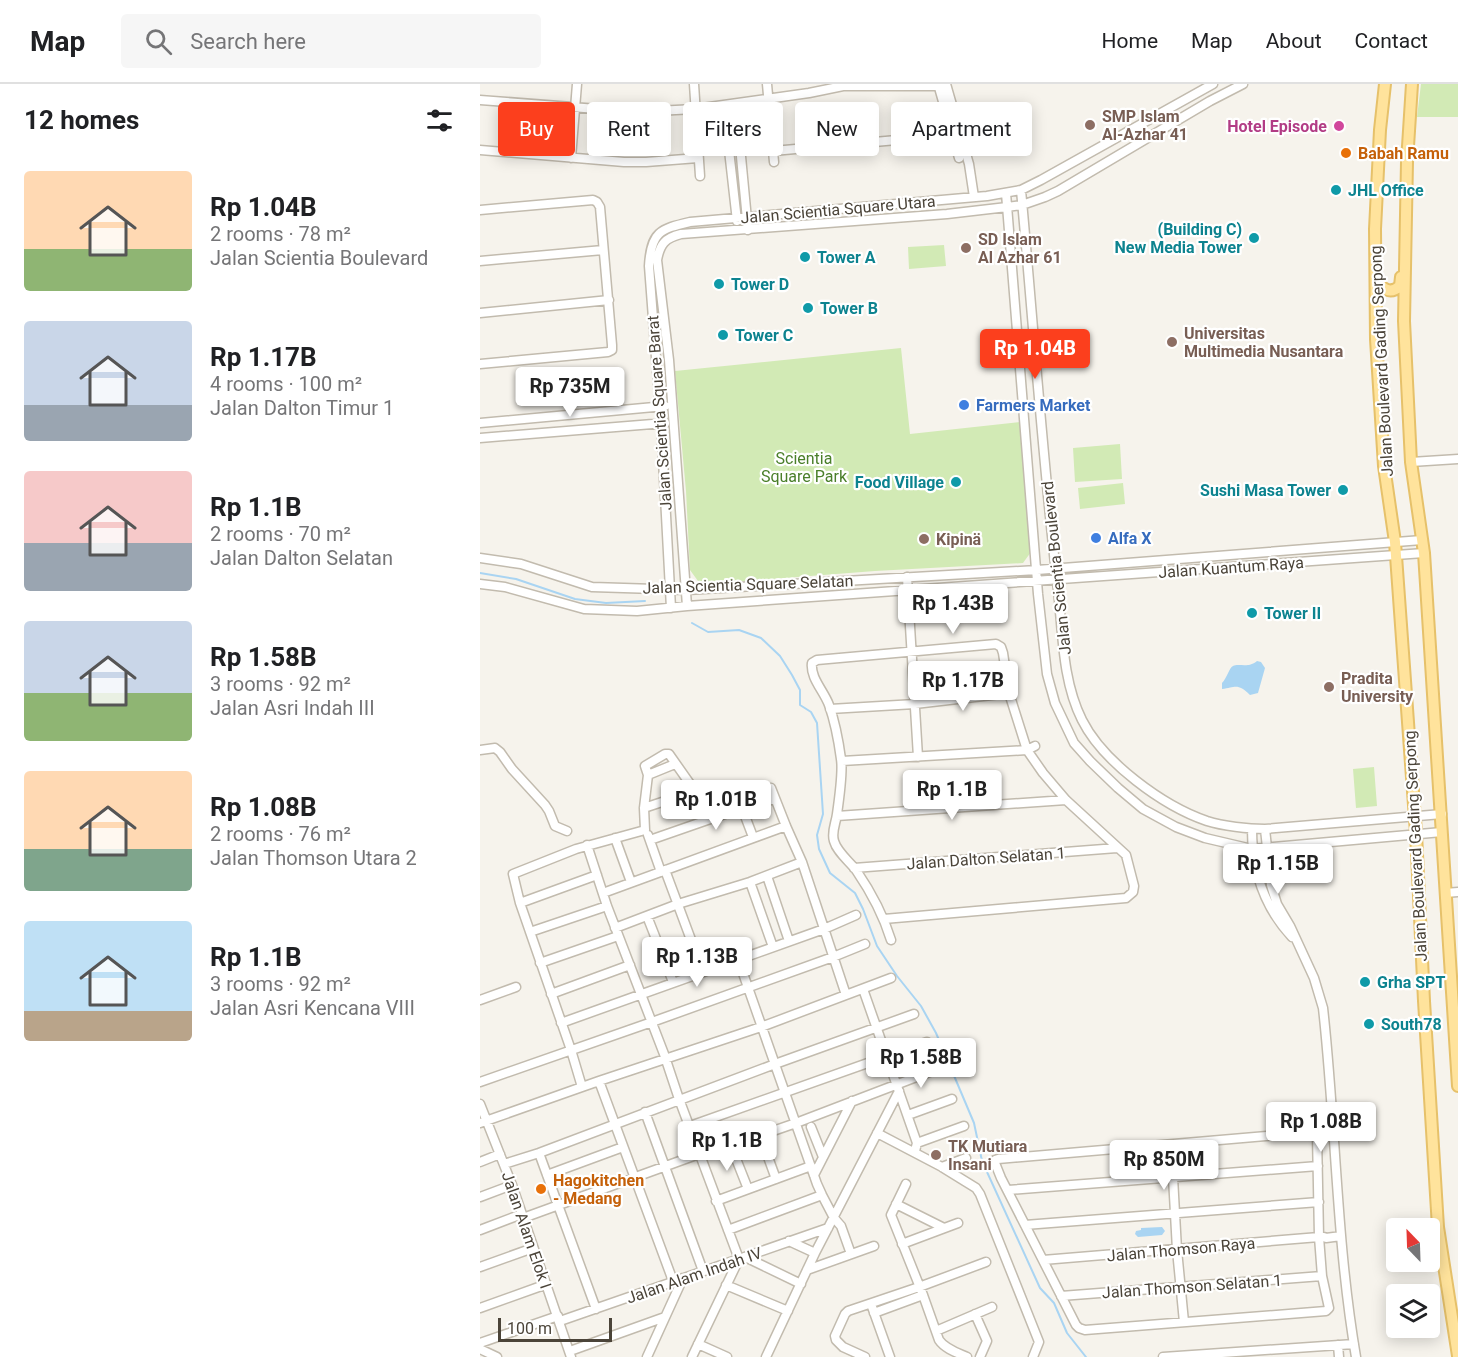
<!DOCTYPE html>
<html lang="en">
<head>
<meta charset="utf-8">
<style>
	:root { --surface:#fff; --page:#f6f6f6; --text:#202124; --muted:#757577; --line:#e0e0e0; --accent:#fc3f1d }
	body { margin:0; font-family:Roboto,sans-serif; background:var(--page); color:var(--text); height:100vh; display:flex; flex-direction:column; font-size:22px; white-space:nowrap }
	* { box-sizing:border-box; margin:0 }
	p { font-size:20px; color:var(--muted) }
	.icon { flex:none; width:33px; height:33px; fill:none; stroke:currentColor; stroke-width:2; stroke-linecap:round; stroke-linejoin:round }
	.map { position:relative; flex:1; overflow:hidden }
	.details { display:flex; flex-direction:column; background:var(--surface); width:480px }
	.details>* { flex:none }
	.hud { position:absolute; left:18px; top:18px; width:570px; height:54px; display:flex; gap:12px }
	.needle { width:39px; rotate:337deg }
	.controls { position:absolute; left:906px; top:1134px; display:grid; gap:12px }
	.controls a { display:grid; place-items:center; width:54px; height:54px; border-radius:6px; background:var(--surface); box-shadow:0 3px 15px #0003; font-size:30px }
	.scale { position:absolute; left:18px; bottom:15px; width:114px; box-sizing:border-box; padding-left:6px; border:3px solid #4b4439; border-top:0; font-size:16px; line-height:21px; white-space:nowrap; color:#4b4439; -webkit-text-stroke:4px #fff; paint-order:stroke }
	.price { position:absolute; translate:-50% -51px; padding:0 14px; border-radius:6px; background:#fff; color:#222; font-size:20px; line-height:39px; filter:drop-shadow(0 2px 3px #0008) }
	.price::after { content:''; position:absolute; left:50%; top:36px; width:18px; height:14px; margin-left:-9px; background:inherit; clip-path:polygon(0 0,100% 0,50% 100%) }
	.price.on { background:var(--accent); color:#fff }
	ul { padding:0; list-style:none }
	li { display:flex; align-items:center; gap:18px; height:150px; padding:0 24px }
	li span { display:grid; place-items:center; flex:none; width:168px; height:120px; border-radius:6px; color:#555 }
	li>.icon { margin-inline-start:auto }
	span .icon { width:72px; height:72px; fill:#fffc; stroke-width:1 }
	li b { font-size:26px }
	h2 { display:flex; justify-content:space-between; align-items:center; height:72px; padding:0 24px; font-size:26px }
	.pill { padding:0 21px; border-radius:6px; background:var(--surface); box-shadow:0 3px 15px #0003; font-size:21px; line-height:54px }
	.pill.on { background:var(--accent); color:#fff }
	header { display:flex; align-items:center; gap:36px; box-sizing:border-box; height:84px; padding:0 30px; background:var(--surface); border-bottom:2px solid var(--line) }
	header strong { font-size:28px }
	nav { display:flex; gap:33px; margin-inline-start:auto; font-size:21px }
	.search { width:420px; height:54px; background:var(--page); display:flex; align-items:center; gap:15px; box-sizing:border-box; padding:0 21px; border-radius:6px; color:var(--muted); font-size:22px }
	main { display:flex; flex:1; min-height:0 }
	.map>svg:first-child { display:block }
</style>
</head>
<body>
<header>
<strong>Map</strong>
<div class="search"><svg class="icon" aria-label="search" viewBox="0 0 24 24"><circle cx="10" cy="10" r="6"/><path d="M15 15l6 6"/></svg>Search here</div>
<nav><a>Home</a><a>Map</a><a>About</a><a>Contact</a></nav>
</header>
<main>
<section class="details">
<h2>12 homes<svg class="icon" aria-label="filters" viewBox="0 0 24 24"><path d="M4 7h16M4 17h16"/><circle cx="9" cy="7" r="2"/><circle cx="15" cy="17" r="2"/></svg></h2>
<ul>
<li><span style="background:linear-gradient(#ffd9b3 65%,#8fb573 0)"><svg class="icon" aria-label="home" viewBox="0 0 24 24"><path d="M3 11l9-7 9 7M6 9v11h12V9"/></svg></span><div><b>Rp 1.04B</b><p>2 rooms · 78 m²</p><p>Jalan Scientia Boulevard</p></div></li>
<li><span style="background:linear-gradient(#c9d6e8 70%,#9aa5b1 0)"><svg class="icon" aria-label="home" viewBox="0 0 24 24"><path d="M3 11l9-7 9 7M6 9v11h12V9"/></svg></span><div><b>Rp 1.17B</b><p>4 rooms · 100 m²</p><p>Jalan Dalton Timur 1</p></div></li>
<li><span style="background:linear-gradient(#f6c9c9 60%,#9aa5b1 0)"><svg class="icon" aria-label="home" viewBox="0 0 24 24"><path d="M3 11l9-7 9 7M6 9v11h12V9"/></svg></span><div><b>Rp 1.1B</b><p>2 rooms · 70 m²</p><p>Jalan Dalton Selatan</p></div></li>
<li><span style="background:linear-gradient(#c9d6e8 60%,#8fb573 0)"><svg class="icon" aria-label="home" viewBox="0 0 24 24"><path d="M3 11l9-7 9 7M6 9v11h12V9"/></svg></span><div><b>Rp 1.58B</b><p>3 rooms · 92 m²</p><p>Jalan Asri Indah III</p></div></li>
<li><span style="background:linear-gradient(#ffd9b3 65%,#7fa58c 0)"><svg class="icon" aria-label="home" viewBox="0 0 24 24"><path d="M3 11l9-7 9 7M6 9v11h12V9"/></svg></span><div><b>Rp 1.08B</b><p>2 rooms · 76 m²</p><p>Jalan Thomson Utara 2</p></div></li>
<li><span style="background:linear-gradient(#bfe0f5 75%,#b9a48a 0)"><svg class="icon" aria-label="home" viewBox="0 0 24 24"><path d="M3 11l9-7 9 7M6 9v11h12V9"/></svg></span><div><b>Rp 1.1B</b><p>3 rooms · 92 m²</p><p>Jalan Asri Kencana VIII</p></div></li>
</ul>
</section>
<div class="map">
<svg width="978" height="1273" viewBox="0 0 978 1273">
	<rect width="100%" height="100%" fill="#f6f3ec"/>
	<path fill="#d2eab5" d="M 941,0 L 978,0 L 978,33 L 937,33 Z
		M 464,161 L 466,182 L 429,185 L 428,163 Z
		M 421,264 L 430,350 L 540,338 L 551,468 L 543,479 L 395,487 L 227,500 L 218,497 L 210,486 L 206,407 L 195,287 Z
		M 640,360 L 642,395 L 595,398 L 593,364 Z
		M 643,399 L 645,420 L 600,425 L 598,404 Z
		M 894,683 L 897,722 L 876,724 L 873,685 Z"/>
	<path fill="#a9d4f2" d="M 777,577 L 781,578 L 785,584 L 778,609 L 770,611 C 758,599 756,603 742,605 L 742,599 C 747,594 749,584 753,582 C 757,580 763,582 768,581 C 770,581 775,579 777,577 Z
		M 463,688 L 464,698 L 451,699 L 452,704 L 448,706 L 444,704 L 444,699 L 440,696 L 441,690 L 443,689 Z
		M 682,1143 L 685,1147 L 682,1151 L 658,1153 L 655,1150 L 656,1147 L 661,1146 L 661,1144 Z"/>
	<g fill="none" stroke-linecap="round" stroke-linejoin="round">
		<path stroke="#a9d4f2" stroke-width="2" d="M 0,489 L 36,495 L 95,515 L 126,519 L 165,517
			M 212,539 L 228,548 L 259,546 L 281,554 L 300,572 L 312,591 L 320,606 L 320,621 L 331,628 L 337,639 L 343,730 L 337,751 L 339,765 L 350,789 L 375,809 L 383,825 L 397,862 L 417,892 L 441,922 L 456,949 L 494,1039 L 502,1077 L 560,1204 L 574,1219 L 587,1249 L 606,1273"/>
		<g stroke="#c2bbae" stroke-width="11">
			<path id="minor" d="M 214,0 L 220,92
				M 287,0 L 294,78
				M 458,0 L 479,74
				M 466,0 L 489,80 L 494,113
				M 0,16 L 157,28 L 215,25 L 329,9 L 363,2 L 458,2
				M 256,20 L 268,146
				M 244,22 L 257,137
				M 0,66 L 144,78 L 166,78 L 218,74
				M 293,67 L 473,51
				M 91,74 L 97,0
				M 541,106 C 553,236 562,368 577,498 C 583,544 581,594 602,636 C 623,678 683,722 727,737 C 743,742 768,745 785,745 L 962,730
				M 526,109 L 558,510 L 567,590 L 575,619 L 594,659 L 610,677 L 638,704 L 663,725 L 696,743 L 725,754 L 772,765 L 962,748
				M 0,126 L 113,116 L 117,118 L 120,123 L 132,261 L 132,266 L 128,268 L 0,280
				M 0,177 L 123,166
				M 0,229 L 129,216
				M 0,339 L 185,322
				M 0,354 L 185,339
				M 931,378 L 978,375
				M 0,474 L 41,480 L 112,503 L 207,506 L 557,486 L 942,456
				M 427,493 L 438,673
				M 0,500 L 25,503 L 104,525 L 157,527 L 207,522 L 944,469
				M 207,522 L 189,276 L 177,176 C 180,160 185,154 201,150 L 467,130 L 527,123 L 542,121 L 565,113 L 578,107 L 730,17 L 763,0
				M 191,524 L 181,339 L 169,182 C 171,148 180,145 210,138 L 507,112 L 541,106 L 561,96 L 733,0
				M 350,625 L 435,620 L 529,609
				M 0,666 L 15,664 L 20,668 L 32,685 L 65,721 L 69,727 L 75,742 L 87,747
				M 362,677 L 547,666 L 555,662
				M 168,691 L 195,680
				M 291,704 L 306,742 L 322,778 L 366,911
				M 164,724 L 215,707
				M 262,724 L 273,753
				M 357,732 L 586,716
				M 772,745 C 772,786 784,823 812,853
				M 785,745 L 791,801 L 797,820 L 810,842 L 834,894 L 843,924 C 856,1040 856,1157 876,1273
				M 168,751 L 181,788
				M 135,754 L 151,798
				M 170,756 L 262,724 L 295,715
				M 107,761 L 127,822 L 184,970 L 199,1015 L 259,1175 L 212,1273
				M 374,784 L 637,764
				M 185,786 L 223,888
				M 287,792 L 309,857
				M 270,798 L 293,863
				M 123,809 L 306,742
				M 965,809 L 978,808
				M 40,819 L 117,791
				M 167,832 L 193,898
				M 404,835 L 646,814 L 653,808 L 654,802 L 646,771 L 586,716 L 563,689 L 547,666 L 529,609 L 523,569 L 521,563 L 516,560 L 337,576 L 332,579 C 330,594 344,607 349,621 C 354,635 359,660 361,675 C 363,687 359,716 357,730 C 356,739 351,748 354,757 C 357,768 369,777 376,786 C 391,808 403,830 411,856
				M 135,844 L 198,820 L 270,798 L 322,778
				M 50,848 L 127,822
				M 258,875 L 337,1100 L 342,1111 L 354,1134 L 361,1142 L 371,1170
				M 60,879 L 138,852
				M 383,905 L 437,1059 L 435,1067
				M 71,910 L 150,881
				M 0,916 L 36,903
				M 81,939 L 344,845 L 376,831
				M 119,997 L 193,1197
				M 0,998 L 172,938 L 353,873 L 385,860
				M 102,1003 L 91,966 L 40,819 L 33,790 L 96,765 L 165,746 L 164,724 L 168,691 L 165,682 L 185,670 L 189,670 L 234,734
				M 0,1020 L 32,1101 L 91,1273
				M 165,1028 L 223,1187
				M 428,1031 L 472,1015
				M 0,1039 L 119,997 L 281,943 L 411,894
				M 210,1042 L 447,958
				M 331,1043 L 343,1073
				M 834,1048 L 837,1050 L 839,1153 L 842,1192 L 849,1224 L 846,1227 L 605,1246 L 599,1244 L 596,1241 L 521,1094 L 515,1079 L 515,1076 L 518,1075 Z
				M 397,1049 L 462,1083 L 496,1104 L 500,1110 L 559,1258 L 553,1273
				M 280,1051 L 296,1095
				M 437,1059 L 484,1042
				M 689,1061 L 693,1093 L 697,1166 L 704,1238
				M 251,1062 L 268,1105
				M 59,1069 L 116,1225
				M 221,1072 L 316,1039 L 452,987
				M 0,1078 L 20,1070
				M 24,1080 L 59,1069 L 295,980 L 434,930
				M 462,1083 L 486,1074
				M 67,1091 L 143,1063
				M 334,1091 L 372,1017
				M 426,1100 L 411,1131 L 443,1211 L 459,1256 C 465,1265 478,1269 487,1273
				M 528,1106 L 838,1082
				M 0,1113 L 32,1101
				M 236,1117 L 331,1082
				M 416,1120 L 464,1144
				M 43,1134 L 219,1070
				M 545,1141 L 839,1118
				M 0,1146 L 42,1130
				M 248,1146 L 342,1111
				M 309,1157 L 335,1169
				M 422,1160 L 478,1139
				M 265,1173 L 321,1200
				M 563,1176 L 839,1153 L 844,1153 L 846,1154 L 861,1152
				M 0,1183 L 53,1164
				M 327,1186 L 394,1162
				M 246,1201 L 308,1227
				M 581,1212 L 842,1192
				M 391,1220 L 410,1273
				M 0,1224 L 67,1200
				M 394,1229 L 443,1211
				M 495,1230 L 507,1257 L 500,1273
				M 80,1237 L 348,1144
				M 456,1247 L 512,1223
				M 0,1259 L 78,1232
				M 218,1260 L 247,1273
				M 858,1261 L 859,1273
				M 0,1265 L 17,1273
				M 90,1267 L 185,1233
				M 167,1273 L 203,1194
				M 286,1273 L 335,1169 L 419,1007
				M 385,1273 L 363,1263 L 356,1256 L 355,1252 L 365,1230 L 368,1227 L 439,1203 L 506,1178
				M 683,1273 L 874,1260"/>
		</g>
		<g stroke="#e6c16a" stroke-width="14">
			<path id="major" d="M 905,0 L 900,46 L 895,145 L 896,255 L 904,382 L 915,458 L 936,749 L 944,917 L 958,1143 L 978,1272
				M 932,0 L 927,78 L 924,237 L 931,378 L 944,469 L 978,1002
				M 896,195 C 902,205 910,211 920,202 L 921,193"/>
		</g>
		<use href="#minor" stroke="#fff" stroke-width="8"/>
		<use href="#major" stroke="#ffe39c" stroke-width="10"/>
	</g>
	<g fill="#8d6e63" stroke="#fff" stroke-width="2">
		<circle cx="610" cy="41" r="6"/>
		<circle cx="486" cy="164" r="6"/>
		<circle cx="692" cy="258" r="6"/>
		<circle cx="444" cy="455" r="6"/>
		<circle cx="849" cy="603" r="6"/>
		<circle cx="456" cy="1071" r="6"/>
	</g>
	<circle fill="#d1479c" stroke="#fff" stroke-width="2" cx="859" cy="42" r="6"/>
	<g fill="#e8710a" stroke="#fff" stroke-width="2">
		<circle cx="866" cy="69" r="6"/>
		<circle cx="61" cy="1105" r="6"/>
	</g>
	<g fill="#0f9aa8" stroke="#fff" stroke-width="2">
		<circle cx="856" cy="106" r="6"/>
		<circle cx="774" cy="154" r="6"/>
		<circle cx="325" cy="173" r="6"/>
		<circle cx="239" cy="200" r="6"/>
		<circle cx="328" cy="224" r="6"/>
		<circle cx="243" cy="251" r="6"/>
		<circle cx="476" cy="398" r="6"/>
		<circle cx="863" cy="406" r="6"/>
		<circle cx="772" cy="529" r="6"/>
		<circle cx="885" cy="898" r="6"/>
		<circle cx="889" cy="940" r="6"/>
	</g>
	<g fill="#3f7fe0" stroke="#fff" stroke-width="2">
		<circle cx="484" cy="321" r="6"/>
		<circle cx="616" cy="454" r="6"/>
	</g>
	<g text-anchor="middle" stroke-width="4.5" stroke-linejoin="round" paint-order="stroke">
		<g font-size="16" font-weight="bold" fill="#785e54" stroke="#fff" text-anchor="start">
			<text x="622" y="38">SMP Islam<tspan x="622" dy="18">Al-Azhar 41</tspan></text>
			<text x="498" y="161">SD Islam<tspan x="498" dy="18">Al Azhar 61</tspan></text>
			<text x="704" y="255">Universitas<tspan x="704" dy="18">Multimedia Nusantara</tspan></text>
			<text x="456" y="461">Kipinä</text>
			<text x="861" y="600">Pradita<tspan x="861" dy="18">University</tspan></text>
			<text x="468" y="1068">TK Mutiara<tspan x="468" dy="18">Insani</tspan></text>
		</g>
		<g font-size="16" font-weight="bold" fill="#b23c85" stroke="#fff" text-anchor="end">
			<text x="847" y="48">Hotel Episode</text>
		</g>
		<g font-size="16" font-weight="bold" fill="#c56008" stroke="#fff" text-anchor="start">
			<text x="878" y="75">Babah Ramu</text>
			<text x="73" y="1102">Hagokitchen<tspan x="73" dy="18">- Medang</tspan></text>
		</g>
		<g font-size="16" font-weight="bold" fill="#0d838f" stroke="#fff" text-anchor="start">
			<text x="868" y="112">JHL Office</text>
			<text x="762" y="151" text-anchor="end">(Building C)<tspan x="762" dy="18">New Media Tower</tspan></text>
			<text x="337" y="179">Tower A</text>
			<text x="251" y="206">Tower D</text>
			<text x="340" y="230">Tower B</text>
			<text x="255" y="257">Tower C</text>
			<text x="464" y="404" text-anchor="end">Food Village</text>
			<text x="851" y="412" text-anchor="end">Sushi Masa Tower</text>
			<text x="784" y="535">Tower II</text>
			<text x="897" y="904">Grha SPT</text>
			<text x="901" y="946">South78</text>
		</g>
		<g font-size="16" fill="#4b4439" stroke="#fff">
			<text transform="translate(358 125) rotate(-5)" y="6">Jalan Scientia Square Utara</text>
			<text transform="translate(901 277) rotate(-93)" y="6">Jalan Boulevard Gading Serpong</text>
			<text transform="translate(179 329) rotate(-94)" y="6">Jalan Scientia Square Barat</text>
			<text transform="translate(751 483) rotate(-4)" y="6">Jalan Kuantum Raya</text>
			<text transform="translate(576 484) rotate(-96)" y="6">Jalan Scientia Boulevard</text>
			<text transform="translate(268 500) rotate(-2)" y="6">Jalan Scientia Square Selatan</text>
			<text transform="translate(935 762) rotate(-93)" y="6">Jalan Boulevard Gading Serpong</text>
			<text transform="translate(506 774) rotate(-4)" y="6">Jalan Dalton Selatan 1</text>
			<text transform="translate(47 1146) rotate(71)" y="6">Jalan Alam Elok I</text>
			<text transform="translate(701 1165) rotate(-5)" y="6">Jalan Thomson Raya</text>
			<text transform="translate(214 1191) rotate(-19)" y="6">Jalan Alam Indah IV</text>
			<text transform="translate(712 1202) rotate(-4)" y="6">Jalan Thomson Selatan 1</text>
		</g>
		<g font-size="16" font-weight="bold" fill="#366cbe" stroke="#fff" text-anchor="start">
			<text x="496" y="327">Farmers Market</text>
			<text x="628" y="460">Alfa X</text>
		</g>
		<g font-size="16" fill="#4a7f2a" stroke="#fff">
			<text x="324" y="380">Scientia<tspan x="324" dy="18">Square Park</tspan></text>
		</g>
	</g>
</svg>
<div class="controls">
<a><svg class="needle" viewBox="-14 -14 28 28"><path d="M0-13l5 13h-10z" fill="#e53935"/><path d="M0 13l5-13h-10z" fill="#757577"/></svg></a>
<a><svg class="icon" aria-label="layers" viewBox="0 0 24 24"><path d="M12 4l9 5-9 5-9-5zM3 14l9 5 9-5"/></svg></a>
</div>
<div class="scale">100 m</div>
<b class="price on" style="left:555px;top:296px">Rp 1.04B</b>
<b class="price" style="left:90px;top:334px">Rp 735M</b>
<b class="price" style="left:473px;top:551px">Rp 1.43B</b>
<b class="price" style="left:483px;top:628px">Rp 1.17B</b>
<b class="price" style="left:472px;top:737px">Rp 1.1B</b>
<b class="price" style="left:236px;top:747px">Rp 1.01B</b>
<b class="price" style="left:798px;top:811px">Rp 1.15B</b>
<b class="price" style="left:217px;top:904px">Rp 1.13B</b>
<b class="price" style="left:441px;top:1005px">Rp 1.58B</b>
<b class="price" style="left:841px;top:1069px">Rp 1.08B</b>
<b class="price" style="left:247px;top:1088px">Rp 1.1B</b>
<b class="price" style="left:684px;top:1107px">Rp 850M</b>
<div class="hud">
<a class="pill on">Buy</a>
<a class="pill">Rent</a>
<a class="pill">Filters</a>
<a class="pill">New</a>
<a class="pill">Apartment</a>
</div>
</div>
</main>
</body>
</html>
